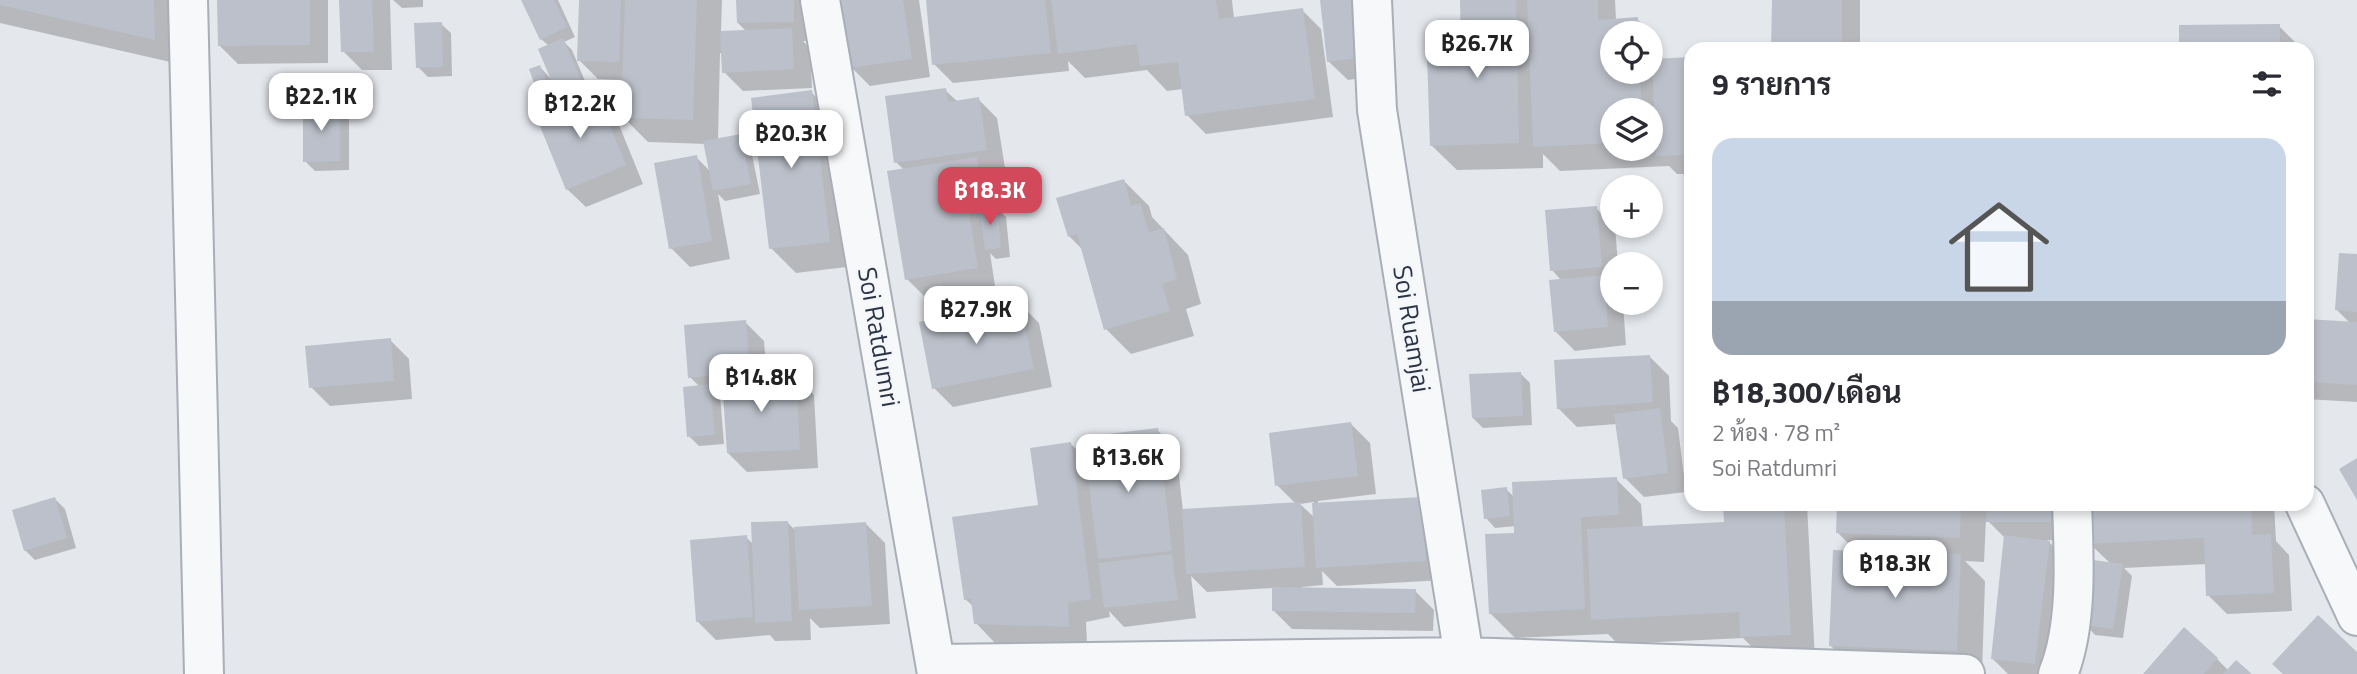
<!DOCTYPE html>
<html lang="th">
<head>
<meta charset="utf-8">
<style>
	:root { --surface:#fff; --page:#f7f7f7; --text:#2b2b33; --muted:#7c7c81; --accent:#d1495b }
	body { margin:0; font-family:"Titillium Web",Sarabun,sans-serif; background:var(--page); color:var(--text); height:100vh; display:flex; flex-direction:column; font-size:26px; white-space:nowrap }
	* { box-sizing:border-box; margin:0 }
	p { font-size:23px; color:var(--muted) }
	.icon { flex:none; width:38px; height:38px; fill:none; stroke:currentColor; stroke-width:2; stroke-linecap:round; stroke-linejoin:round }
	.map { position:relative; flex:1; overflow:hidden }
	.drawer { position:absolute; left:1684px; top:42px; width:630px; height:469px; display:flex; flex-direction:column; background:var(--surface); border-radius:21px; box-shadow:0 4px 10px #0003 }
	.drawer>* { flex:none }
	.controls { position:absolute; left:1600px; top:21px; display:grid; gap:14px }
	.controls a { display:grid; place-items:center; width:63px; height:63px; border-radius:50%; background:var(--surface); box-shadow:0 4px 10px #0003; font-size:35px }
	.price { position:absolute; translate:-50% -60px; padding:0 16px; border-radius:14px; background:#fff; color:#222; font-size:23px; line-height:46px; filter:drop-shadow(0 2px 4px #0008) }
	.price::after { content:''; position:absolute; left:50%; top:42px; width:21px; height:16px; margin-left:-10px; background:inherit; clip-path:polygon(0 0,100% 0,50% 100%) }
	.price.selected { background:var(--accent); color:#fff }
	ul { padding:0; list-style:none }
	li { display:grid; align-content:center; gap:14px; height:371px; padding:0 28px }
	li span { display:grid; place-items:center; height:217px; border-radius:21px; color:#555 }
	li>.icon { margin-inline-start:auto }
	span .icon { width:126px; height:126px; fill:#fffc; stroke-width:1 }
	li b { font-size:30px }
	h2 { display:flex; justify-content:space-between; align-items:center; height:84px; padding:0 28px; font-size:30px }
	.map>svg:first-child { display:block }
</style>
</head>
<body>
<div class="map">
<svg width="2357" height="674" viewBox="0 0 2357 674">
	<rect width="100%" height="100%" fill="#e4e7ec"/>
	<path fill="#0003" fill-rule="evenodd" d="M 0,0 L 178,0 L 179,64 L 0,23 Z
		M 219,0 L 328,0 L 328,63 L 238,64 L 219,45 Z
		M 341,0 L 390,0 L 392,70 L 362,70 L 343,51 Z
		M 393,0 L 423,0 L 423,7 L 402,8 Z
		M 523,0 L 558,0 L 575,37 L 564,42 L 572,50 L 590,93 L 594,91 L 613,110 L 643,184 L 586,207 L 567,189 L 568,102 L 553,88 L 558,100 L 549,103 L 539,93 L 540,67 L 554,82 L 549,46 L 541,39 Z
		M 581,0 L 722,0 L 721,33 L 747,32 L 738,23 L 738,0 L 812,0 L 812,41 L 803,41 L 810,48 L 812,88 L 743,91 L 724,72 L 723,53 L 720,53 L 718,140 L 740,135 L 750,145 L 760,194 L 725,201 L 718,194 L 730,259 L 690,267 L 671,248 L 696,157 L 711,172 L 706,144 L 648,142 L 623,117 L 624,80 L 598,79 L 579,60 Z
		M 841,0 L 919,0 L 930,77 L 870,86 L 851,67 Z
		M 928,0 L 1232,0 L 1234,19 L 1302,10 L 1321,29 L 1333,117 L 1206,134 L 1187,115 L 1183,89 L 1167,91 L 1147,70 L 1085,78 L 1068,61 L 1069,71 L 953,83 L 934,64 Z
		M 1321,0 L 1382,75 L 1348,80 L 1328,61 Z
		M 1462,0 L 1615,0 L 1616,20 L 1637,19 L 1662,44 L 1663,60 L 1690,59 L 1690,174 L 1677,174 L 1669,166 L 1560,171 L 1543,154 L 1543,168 L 1457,170 L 1431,145 L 1463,57 ZM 1612,33 L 1650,33 L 1650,72 L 1612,72 ZM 1612,110 L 1650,110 L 1650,149 L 1612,149 Z
		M 1773,0 L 1860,0 L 1860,49 L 1773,49 Z
		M 441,24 L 451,33 L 452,76 L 428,77 L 418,67 Z
		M 2279,26 L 2298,45 L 2298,49 L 2181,49 Z
		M 945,90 L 958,102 L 978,99 L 997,118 L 1005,168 L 988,170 L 995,177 L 1001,212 L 1006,217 L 1010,257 L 996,259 L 990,253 L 995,286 L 926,298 L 907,279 L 904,170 L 896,162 Z
		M 811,92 L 836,117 L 855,266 L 796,273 L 771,248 Z
		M 339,106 L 349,116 L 349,170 L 315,171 L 305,161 Z
		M 1124,181 L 1149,206 L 1152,217 L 1188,255 L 1201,304 L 1186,309 L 1194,336 L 1131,354 L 1106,329 L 1083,250 L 1069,236 Z
		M 1596,208 L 1615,227 L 1618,264 L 1612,264 L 1612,303 L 1623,303 L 1626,345 L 1575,351 L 1556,332 L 1561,280 L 1552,270 Z
		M 2357,256 L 2357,402 L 2306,399 L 2306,321 L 2351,324 L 2337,310 Z
		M 1020,304 L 1039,323 L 1052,387 L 953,407 L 934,388 Z
		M 745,322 L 764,341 L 767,378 L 795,376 L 814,395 L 818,468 L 747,472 L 728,453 L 725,394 L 720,395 L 724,444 L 699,446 L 689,436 L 700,387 L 690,377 Z
		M 390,340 L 409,359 L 412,399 L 330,406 L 311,387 Z
		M 1650,357 L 1669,376 L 1671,421 L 1678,428 L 1686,492 L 1644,497 L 1625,478 L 1617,424 L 1577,427 L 1558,408 Z
		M 1520,373 L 1530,383 L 1532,425 L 1483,428 L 1473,418 Z
		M 1351,424 L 1370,443 L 1376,494 L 1318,501 L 1318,504 L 1422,499 L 1444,580 L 1337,586 L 1322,571 L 1323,585 L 1302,587 L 1302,590 L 1415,591 L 1434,610 L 1433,631 L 1292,629 L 1273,610 L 1274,588 L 1207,592 L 1191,576 L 1196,618 L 1124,627 L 1109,611 L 1110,617 L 1086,622 L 1087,645 L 995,643 L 976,623 L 974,607 L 965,599 L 1040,507 L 1071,444 L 1088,461 L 1157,430 L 1176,448 L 1183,511 L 1296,504 L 1277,485 ZM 1314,502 L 1315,518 L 1300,504 Z
		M 1616,479 L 1641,504 L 1643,528 L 1725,524 L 1724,504 L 1807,504 L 1815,660 L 1767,662 L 1743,638 L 1618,644 L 1608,634 L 1515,638 L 1490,613 L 1516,534 L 1516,526 L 1495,528 L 1486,518 L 1506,489 L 1514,497 Z
		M 55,499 L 65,509 L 76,548 L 35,560 L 25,550 Z
		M 1838,504 L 2069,504 L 2069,541 L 2047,540 L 2068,561 L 2055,674 L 2008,674 L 1992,658 L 2006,539 L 1986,519 L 1984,562 L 1965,561 L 1985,581 L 1982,674 L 1856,671 L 1831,646 L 1857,552 L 1837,532 Z
		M 2087,504 L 2274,504 L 2276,541 L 2289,555 L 2292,611 L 2227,614 L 2208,595 L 2207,564 L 2124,568 L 2132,576 L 2123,638 L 2095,635 L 2086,625 L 2111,564 L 2089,543 Z
		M 788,523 L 794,529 L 866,524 L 885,543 L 890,624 L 820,628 L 810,618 L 811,640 L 775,641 L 770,635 L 716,640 L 697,621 L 746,537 L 753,544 Z
		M 2217,659 L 2229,671 L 2249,674 L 2145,674 Z"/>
	<path fill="#bbc0ca" d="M 0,0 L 154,0 L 155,40 L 0,5 Z
		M 217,0 L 310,0 L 310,45 L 218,46 Z
		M 339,0 L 372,0 L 374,52 L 341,52 Z
		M 521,0 L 554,0 L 567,27 L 540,40 Z
		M 579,0 L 621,0 L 619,62 L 577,61 Z
		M 625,0 L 697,0 L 693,120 L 621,118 Z
		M 736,0 L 794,0 L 794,22 L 737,23 Z
		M 839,0 L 903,0 L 912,59 L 849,68 Z
		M 926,0 L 1045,0 L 1051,53 L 932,65 Z
		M 1051,0 L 1216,0 L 1219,19 L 1303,8 L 1315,99 L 1185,116 L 1178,62 L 1140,66 L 1137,44 L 1058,54 Z
		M 1320,0 L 1357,0 L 1364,57 L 1327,62 Z
		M 1460,0 L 1516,0 L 1519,143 L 1430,146 L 1427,56 L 1461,55 Z
		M 1527,0 L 1598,0 L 1598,20 L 1638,17 L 1638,33 L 1612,33 L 1612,72 L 1640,72 L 1642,110 L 1612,110 L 1612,143 L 1533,147 Z
		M 1772,0 L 1842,0 L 1842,49 L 1771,49 Z
		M 442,22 L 443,67 L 416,68 L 414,23 Z
		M 2280,24 L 2280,49 L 2179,49 L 2179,25 Z
		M 792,28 L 794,69 L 722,73 L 720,31 Z
		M 563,38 L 582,83 L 557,94 L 538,49 Z
		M 1690,57 L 1690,155 L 1656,156 L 1652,59 Z
		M 540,65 L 550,90 L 538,94 L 529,69 Z
		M 946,88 L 948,102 L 979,97 L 987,150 L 894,163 L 885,96 Z
		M 595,89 L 626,165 L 566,190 L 535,114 Z
		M 812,90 L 830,242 L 769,249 L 751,98 Z
		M 340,104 L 340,161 L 303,162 L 303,105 Z
		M 741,134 L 751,184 L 713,191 L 703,141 Z
		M 697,155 L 712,241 L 669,249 L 654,163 Z
		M 977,157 L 985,204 L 968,207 L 978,268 L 905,280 L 887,171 Z
		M 1124,179 L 1131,206 L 1140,203 L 1149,232 L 1164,228 L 1177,279 L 1162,284 L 1170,311 L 1104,330 L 1077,234 L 1068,237 L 1056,198 Z
		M 997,205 L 1001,248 L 985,250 L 979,207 Z
		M 1597,206 L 1602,267 L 1550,271 L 1545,210 Z
		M 2339,253 L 2357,254 L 2357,312 L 2335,310 Z
		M 1604,275 L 1608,327 L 1554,332 L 1549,280 Z
		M 1020,302 L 1034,369 L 932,389 L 919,322 Z
		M 2306,319 L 2357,322 L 2357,385 L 2306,382 Z
		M 746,320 L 750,372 L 688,378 L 684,325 Z
		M 391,338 L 394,381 L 309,388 L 305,346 Z
		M 1650,355 L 1653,402 L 1557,409 L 1554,360 Z
		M 1521,372 L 1523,416 L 1472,418 L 1469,374 Z
		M 796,374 L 800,450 L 727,453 L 722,379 Z
		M 710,384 L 715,435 L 687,437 L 683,387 Z
		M 1660,408 L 1668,473 L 1623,479 L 1614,414 Z
		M 1351,422 L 1358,476 L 1275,486 L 1269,433 Z
		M 1158,428 L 1172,551 L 1098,559 L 1083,437 Z
		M 1071,442 L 1091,599 L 1068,603 L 1069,627 L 974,624 L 971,599 L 964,600 L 952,517 L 1038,505 L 1030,448 Z
		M 2357,458 L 2357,500 L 2339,469 Z
		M 1617,477 L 1619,515 L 1581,517 L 1585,609 L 1489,614 L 1485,534 L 1514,533 L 1512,482 Z
		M 1507,487 L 1510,516 L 1484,519 L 1481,490 Z
		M 55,497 L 67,538 L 24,551 L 12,510 Z
		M 1422,497 L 1426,561 L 1316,568 L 1312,503 Z
		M 1301,502 L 1305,567 L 1186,574 L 1182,509 Z
		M 1723,504 L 1784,504 L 1791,635 L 1740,637 L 1739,612 L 1591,620 L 1587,529 L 1724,522 Z
		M 1837,504 L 1961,504 L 1960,538 L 1836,533 Z
		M 1986,504 L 2051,504 L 2051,522 L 1986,522 Z
		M 2085,504 L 2251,504 L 2252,535 L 2271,534 L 2274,593 L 2206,596 L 2204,538 L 2088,544 Z
		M 788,521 L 792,621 L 755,623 L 751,522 Z
		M 866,522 L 872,606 L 799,610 L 794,527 Z
		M 747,535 L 753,617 L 696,622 L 690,540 Z
		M 2004,535 L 2050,541 L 2035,664 L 1991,659 Z
		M 1833,550 L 1961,554 L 1957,651 L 1829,646 Z
		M 1172,554 L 1178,600 L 1104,608 L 1098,563 Z
		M 2093,560 L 2123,564 L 2113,629 L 2084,625 Z
		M 1272,587 L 1416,589 L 1415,613 L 1272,611 Z
		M 2318,615 L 2357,652 L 2357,674 L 2283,674 L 2272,664 Z
		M 2184,627 L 2218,658 L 2204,674 L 2143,674 Z
		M 2236,660 L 2252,674 L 2223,674 Z"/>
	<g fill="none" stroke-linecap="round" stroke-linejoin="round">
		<g stroke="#a9aeb7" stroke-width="42">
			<path id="minor" d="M 188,0 L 204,674
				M 820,0 L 937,674
				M 1372,0 L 1377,110 L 1464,657
				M 2305,504 L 2357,616
				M 936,664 L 1464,657 L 1965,674
				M 2058,674 C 2078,625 2074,556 2072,504"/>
		</g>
		<use href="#minor" stroke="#f7f8fa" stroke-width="38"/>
	</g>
	<g text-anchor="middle" stroke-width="5" stroke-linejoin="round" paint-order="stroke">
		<g font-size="26" fill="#2b3445" stroke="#f4f6f9">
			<text transform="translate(1412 329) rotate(81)" y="9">Soi Ruamjai</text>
			<text transform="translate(879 337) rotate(80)" y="9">Soi Ratdumri</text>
		</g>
	</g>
</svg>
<div class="controls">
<a><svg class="icon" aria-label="locate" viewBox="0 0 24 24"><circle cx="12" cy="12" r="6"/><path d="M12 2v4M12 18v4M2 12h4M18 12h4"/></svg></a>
<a><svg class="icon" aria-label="layers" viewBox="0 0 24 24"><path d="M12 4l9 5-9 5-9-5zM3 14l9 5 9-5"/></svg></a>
<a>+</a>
<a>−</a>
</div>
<b class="price" style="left:1477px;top:80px">฿26.7K</b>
<b class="price" style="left:321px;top:133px">฿22.1K</b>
<b class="price" style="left:580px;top:140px">฿12.2K</b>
<b class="price" style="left:791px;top:170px">฿20.3K</b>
<b class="price selected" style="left:990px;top:227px">฿18.3K</b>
<b class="price" style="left:976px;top:346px">฿27.9K</b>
<b class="price" style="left:761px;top:414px">฿14.8K</b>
<b class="price" style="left:1128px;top:494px">฿13.6K</b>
<b class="price" style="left:1895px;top:600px">฿18.3K</b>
<section class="drawer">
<h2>9 รายการ<svg class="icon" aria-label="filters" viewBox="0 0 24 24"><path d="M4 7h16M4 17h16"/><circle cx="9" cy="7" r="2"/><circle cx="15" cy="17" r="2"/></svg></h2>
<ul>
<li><span style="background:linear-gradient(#c9d6e8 75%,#9aa5b1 0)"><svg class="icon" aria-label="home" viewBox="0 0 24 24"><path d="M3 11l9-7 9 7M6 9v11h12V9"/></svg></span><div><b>฿18,300/เดือน</b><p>2 ห้อง · 78 m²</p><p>Soi Ratdumri</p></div></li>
</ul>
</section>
</div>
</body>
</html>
